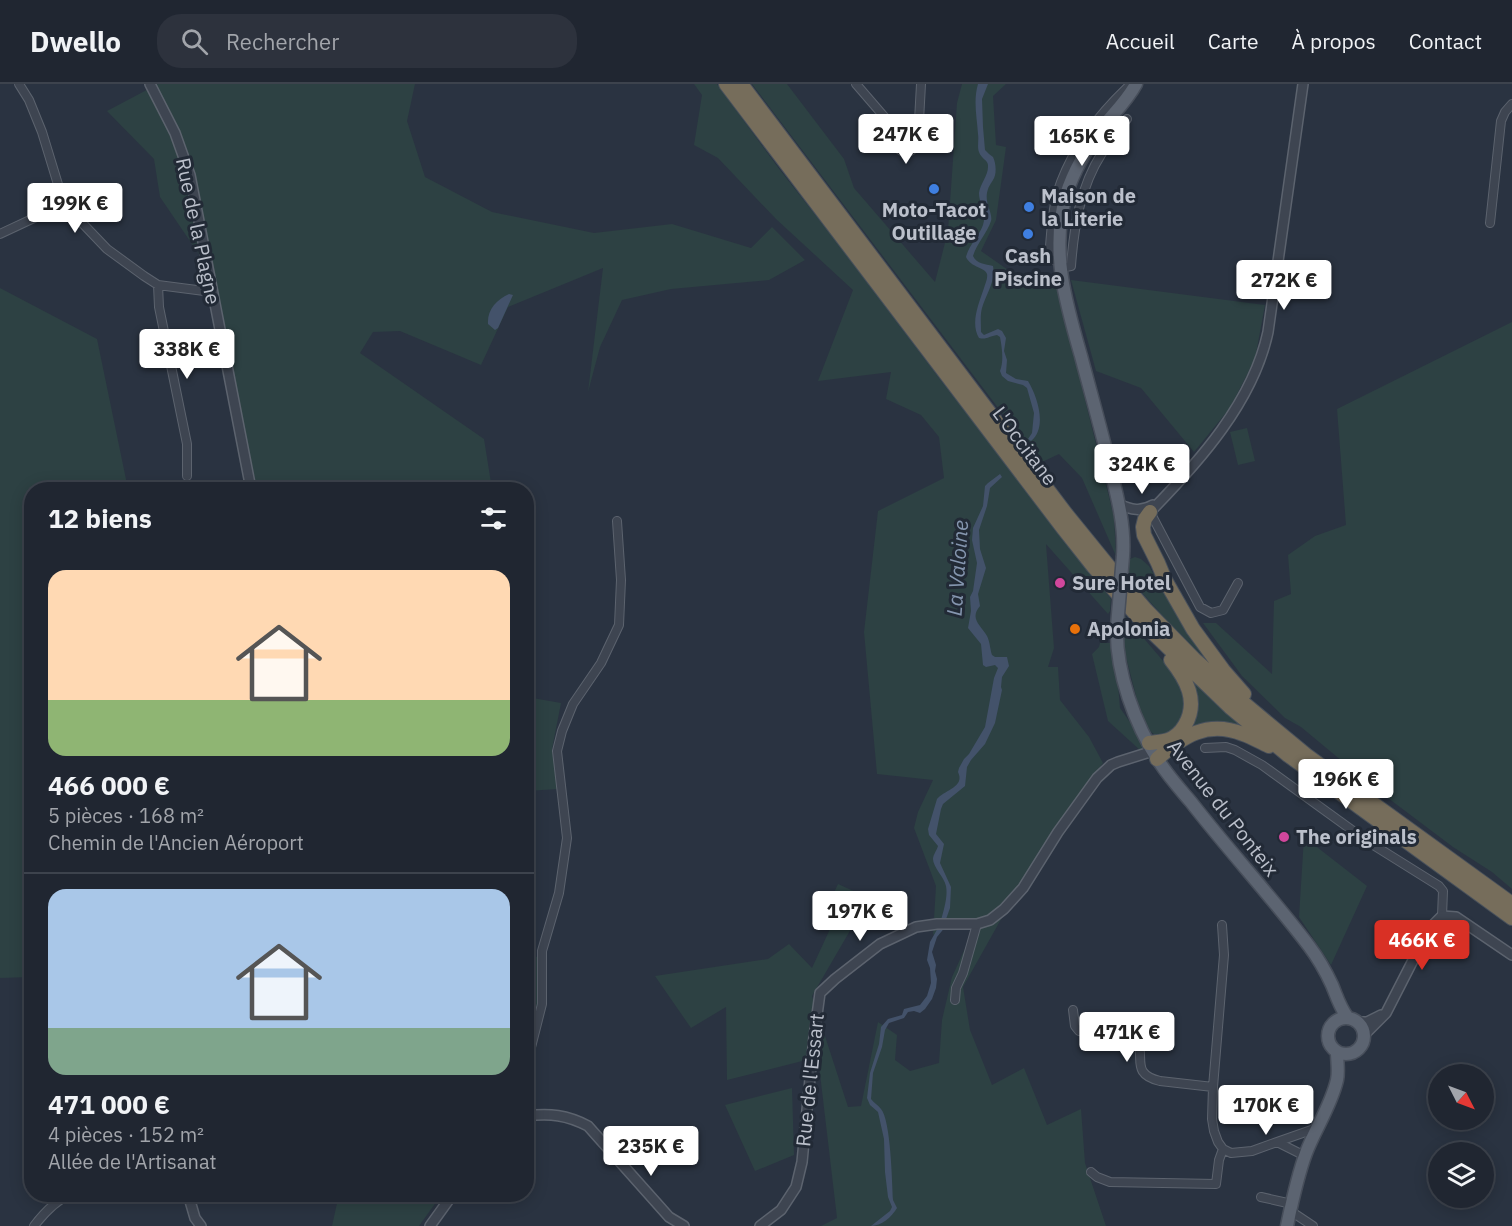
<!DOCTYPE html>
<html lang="fr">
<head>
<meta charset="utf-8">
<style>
	:root { --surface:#202631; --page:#2d323d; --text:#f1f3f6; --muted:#a2a5ab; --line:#3d434d; --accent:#d93025 }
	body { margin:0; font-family:"IBM Plex Sans",sans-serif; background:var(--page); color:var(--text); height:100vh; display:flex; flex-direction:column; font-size:22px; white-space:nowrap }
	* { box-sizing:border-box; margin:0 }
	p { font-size:20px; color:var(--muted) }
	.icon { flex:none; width:33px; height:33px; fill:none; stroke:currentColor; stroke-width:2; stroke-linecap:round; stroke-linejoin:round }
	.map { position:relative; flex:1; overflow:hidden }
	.side { position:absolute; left:24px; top:398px; width:510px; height:720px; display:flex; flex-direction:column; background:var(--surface); border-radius:24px; box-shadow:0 3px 15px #0003,0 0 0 2px var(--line) }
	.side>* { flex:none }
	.needle { width:39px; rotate:132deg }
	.tools { position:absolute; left:1428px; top:980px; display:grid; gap:12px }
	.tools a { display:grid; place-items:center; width:66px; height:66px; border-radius:50%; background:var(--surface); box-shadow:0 3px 15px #0003,0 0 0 2px var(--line); font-size:30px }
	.price { position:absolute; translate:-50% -51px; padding:0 14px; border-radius:6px; background:#fff; color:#222; font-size:20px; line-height:39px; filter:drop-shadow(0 2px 3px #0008) }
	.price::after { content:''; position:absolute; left:50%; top:36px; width:18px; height:14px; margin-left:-9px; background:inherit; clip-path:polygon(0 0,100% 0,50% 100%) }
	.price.current { background:var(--accent); color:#fff }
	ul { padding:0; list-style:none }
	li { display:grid; align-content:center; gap:12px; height:318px; padding:0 24px }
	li+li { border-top:2px solid var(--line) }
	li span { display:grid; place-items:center; height:186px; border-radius:18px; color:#555 }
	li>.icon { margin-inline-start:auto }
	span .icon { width:108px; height:108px; fill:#fffc; stroke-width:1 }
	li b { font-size:26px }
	h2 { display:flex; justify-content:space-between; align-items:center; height:72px; padding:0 24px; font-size:26px }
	header { display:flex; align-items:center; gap:36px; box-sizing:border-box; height:84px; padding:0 30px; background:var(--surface); border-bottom:2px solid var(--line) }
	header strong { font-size:28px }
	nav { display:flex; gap:33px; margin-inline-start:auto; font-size:21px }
	.search { width:420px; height:54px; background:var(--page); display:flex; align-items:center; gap:15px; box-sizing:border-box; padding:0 21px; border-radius:24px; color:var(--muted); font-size:22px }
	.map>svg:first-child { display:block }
</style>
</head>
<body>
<header>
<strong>Dwello</strong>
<div class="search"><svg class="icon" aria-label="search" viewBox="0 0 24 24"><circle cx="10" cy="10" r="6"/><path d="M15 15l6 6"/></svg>Rechercher</div>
<nav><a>Accueil</a><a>Carte</a><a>À propos</a><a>Contact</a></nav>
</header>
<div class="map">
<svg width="1512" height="1142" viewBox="0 0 1512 1142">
	<rect width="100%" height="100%" fill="#2a3341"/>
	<path fill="#2d4143" d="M 158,0 L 415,0 L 407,37 L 425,93 L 492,128 L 594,149 L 672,140 L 751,164 L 772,143 L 805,176 L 769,196 L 671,205 L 622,216 L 600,263 L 588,308 L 603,184 L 508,223 L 481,281 L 400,247 L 373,248 L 360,269 L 484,355 L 492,405 L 257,405 L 211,188 L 160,113 L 154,75 L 107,27 Z
		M 694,0 L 717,0 L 780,86 L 839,161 L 942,298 L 1111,515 L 1110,527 L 1108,530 L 1046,460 L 1054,564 L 1048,583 L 1058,583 L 1060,616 L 1089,653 L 1103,679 L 1041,764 L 963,903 L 970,946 L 992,1001 L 1024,984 L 1047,1041 L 1081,1025 L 1085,1079 L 1106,1142 L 821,1142 L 837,1134 L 818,973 L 727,996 L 726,923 L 691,944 L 655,892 L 768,875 L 789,860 L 812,884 L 830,845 L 826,825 L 838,800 L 869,814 L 812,912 L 848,1023 L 861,1022 L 878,938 L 897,951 L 895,976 L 910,987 L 939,979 L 942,936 L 952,893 L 972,849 L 967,837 L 953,837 L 933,851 L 936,802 L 914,744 L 918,728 L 933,696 L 877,690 L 864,548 L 878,427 L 944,394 L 939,353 L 921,331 L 886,315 L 891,288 L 818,297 L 853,206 L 776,135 L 718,74 L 694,61 L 702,11 Z
		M 752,0 L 787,0 L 844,75 L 854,104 L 935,198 L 948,147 L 957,19 L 962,0 L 1006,0 L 993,12 L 996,61 L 1006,63 L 996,136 L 981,167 L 1011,188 L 1055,194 L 1114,433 L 1116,472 L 1082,394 L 1059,370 L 1040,379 Z
		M 1071,196 L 1265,221 L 1255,275 L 1230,324 L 1194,368 L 1141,304 L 1096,287 Z
		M 0,204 L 97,255 L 128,405 L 32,405 L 31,893 L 0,894 Z
		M 1512,238 L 1512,805 L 1492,788 L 1453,763 L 1372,702 L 1301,643 L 1285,634 L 1242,592 L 1203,539 L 1216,539 L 1272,590 L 1274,517 L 1291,510 L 1288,471 L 1315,452 L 1346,441 L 1337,325 Z
		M 1247,344 L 1255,377 L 1238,381 L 1230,348 Z
		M 1135,473 L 1141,475 L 1149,482 L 1179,535 L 1224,593 L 1169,539 L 1127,492 L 1130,475 Z
		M 1123,530 L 1182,599 L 1189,622 L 1174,651 L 1156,652 L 1148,645 L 1139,624 L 1122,557 Z
		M 1100,559 L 1111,559 L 1117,589 L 1120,624 L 1147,662 L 1141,667 L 1108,637 L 1092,570 L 1099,563 Z
		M 1187,591 L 1253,651 L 1183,651 Z
		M 527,613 L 561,619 L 552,665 L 558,705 L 527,707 Z
		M 1304,753 L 1367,802 L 1331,881 L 1299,833 Z
		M 529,869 L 537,873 L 537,920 L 527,963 L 526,878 Z
		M 792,1004 L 794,1071 L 755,1087 L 725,1021 Z
		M 339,1110 L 442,1110 L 419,1142 L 332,1142 Z"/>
	<path fill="#43526a" d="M 978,0 L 988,0 L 982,15 L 983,43 L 985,66 L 989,70 L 993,73 C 996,79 997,90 993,96 C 990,101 988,103 987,109 C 985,120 993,129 991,137 C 987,149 977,159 973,172 C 977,180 985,180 993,182 C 996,197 986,210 982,224 C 980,231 981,240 981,248 L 984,251 L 998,245 L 1002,247 L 1006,254 L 1004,267 L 1007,276 L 1006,289 L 1016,295 L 1028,297 C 1037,312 1048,343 1031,357 L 1028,355 L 1032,349 L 1034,329 L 1027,304 L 1023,301 L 1008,297 L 1002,292 L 1000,287 C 1004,277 1002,264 1000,253 L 997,251 C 989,252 987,256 979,254 C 970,239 979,219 984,204 C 985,200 988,195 987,190 C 985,183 971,184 966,173 C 969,161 979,152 983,141 C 987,129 979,120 979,109 C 980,100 988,92 988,83 C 989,76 981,75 979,68 C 977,63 979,56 978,50 C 977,33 973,17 978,0 Z
		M 509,210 L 513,211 L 498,244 L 495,246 L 488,240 C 487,226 496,216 509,210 Z
		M 1000,390 L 1002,393 L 990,404 L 987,422 L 979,446 L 980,465 L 986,484 L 978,510 L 980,522 C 969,535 981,541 987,552 C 990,558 990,565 992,571 L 995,573 L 1007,573 L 1009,582 L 1002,593 L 1001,603 L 1002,606 L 995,639 L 985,660 L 971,676 L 967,683 L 965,702 L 943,720 L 941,725 L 936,750 L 944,760 L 940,779 L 951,803 L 950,824 L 945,838 L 941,836 C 944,825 948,812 946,802 C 944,793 933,783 933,775 C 933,771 937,766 938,762 L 929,751 L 928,745 L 937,715 C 946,705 965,703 958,688 L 959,684 L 964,675 L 969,670 L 985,643 L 994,594 L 998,584 L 995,581 L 986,583 L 983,581 L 981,560 L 968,544 L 971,527 L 970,513 L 973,507 L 977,479 L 972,456 L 973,444 L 983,422 L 985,402 L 988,399 Z
		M 939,842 L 946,842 L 937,853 L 932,868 L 936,881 L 935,887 L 937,895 L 936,904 L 932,915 L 925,925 L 920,929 L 914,927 L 908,928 L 904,934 L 889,939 L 885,946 L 882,963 L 873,989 L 871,1015 C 874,1019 878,1021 881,1025 C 891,1037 892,1098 893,1116 L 897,1124 C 892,1133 881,1142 871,1142 L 890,1127 L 892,1123 L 888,1113 L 885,1088 L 884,1055 L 878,1028 L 870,1021 L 867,1014 L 870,989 L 879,960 L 881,943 L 888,935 L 902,931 L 904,925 L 920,921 L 927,912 L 931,899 L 930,884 L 927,876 L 930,858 Z"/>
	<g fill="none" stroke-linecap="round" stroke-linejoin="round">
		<g stroke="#5c636e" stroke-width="10">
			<path id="minor" d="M 19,0 L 29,16 L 42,48 L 64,120 L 107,165 L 144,192 L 158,201 L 212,208
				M 856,0 L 900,51
				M896 58a10 10 0 1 1 20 0a10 10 0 1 1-20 0Z
				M 913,51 L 919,37 L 921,0
				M 1490,139 L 1501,37 L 1505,28 L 1512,20
				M 0,150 L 64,120
				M 1060,176 L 1049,176 C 1051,150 1052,122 1061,98 C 1075,61 1102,27 1131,0
				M 1060,184 L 1071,182 C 1074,143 1080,103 1102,69 C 1109,58 1118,46 1127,35
				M 158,201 L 159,223 L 187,360 L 187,392
				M 1150,428 L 1200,523 L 1211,529 L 1223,526 L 1238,499
				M 1205,664 L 1226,663 L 1235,666 L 1262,681 L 1367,757 L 1439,802 L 1443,807 L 1442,832
				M 1222,841 L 1224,871 L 1213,1003 L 1212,1035 L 1214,1047 L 1218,1058 L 1223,1065 L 1231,1069 L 1252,1067 L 1277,1058
				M 955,916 L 956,904 L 963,889 L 977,840
				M 1073,926 L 1075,942 L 1079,947 L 1134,954 C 1149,970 1127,989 1160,997 L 1213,1003
				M 526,983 L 542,920 L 542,867 L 559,809 L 567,754 L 557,667 L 562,647 L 573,620 L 601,579 L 619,541 L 621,496 L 617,437
				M 1305,1072 L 1277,1058 L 1317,1044
				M 1091,1088 L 1097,1093 L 1110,1098 L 1216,1100 L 1219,1076 L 1223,1065
				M 95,1110 L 108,1112 L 135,1110
				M 1261,1113 L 1292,1120
				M 1291,1125 L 1295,1130 L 1313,1142
				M 34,1142 C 44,1129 56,1116 71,1110"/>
		</g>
		<g stroke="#5c636e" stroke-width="12">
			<path id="tertiary" d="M 150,0 L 175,49 L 190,91 L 251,405
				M 1119,420 C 1131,426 1141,428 1153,421
				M 1150,428 C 1199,378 1253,318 1268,248 L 1303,0
				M 1358,938 L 1367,938 L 1381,931
				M 1364,951 L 1386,929 L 1429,845 L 1442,832 L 1456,833 L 1512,871
				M 526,1032 C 550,1029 567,1031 588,1042 L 669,1133 L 684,1142
				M 188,1110 L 195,1134 L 201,1142
				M 430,1142 L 453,1110
				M 760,1142 L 781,1126 L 796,1103 L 802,1078 L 814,953 L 820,909 L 835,895 L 880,860 L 916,843 L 937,840 L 977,840 L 990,836 L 1004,825 L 1023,804 L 1058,748 L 1097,694 L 1111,681 L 1118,678 L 1153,667"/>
		</g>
		<g stroke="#474e5a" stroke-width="15">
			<path id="primary" d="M 1123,472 C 1125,443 1118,415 1111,387 C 1102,348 1091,310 1081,272 C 1066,220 1050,166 1066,111 C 1074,85 1089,61 1105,40 C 1116,27 1128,15 1136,0
				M 1117,542 C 1115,587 1135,641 1160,679 C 1169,693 1180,705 1191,718 C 1229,767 1272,813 1309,862 C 1318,874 1326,888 1332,901 C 1337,913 1340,924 1348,934
				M1328 952a18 18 0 1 1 36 0a18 18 0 1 1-36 0Z
				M 1287,1142 C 1292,1118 1297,1093 1306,1069 C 1315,1045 1331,1022 1337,996 C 1339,987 1337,978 1337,968"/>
		</g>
		<g stroke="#48505b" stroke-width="16">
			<path id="motorway" d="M 726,0 L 1063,444 L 1093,482 L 1149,545 L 1230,623 L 1288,671 L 1512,834
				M 741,0 L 1066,430 L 1114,489 L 1146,526 L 1194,575 L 1247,622 L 1306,671 L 1512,820
				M 1150,428 L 1145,435 L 1143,443 L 1144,451 L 1158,479 L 1165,496 L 1193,545 L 1223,586 L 1244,610
				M 1149,659 C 1155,658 1162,658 1168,656 C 1176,653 1181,648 1185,641 C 1199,617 1186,595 1171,576
				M 1157,675 C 1183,652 1207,636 1243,650 C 1252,653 1260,658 1269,662"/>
		</g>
		<use href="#minor" stroke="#3e4551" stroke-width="8"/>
		<use href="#tertiary" stroke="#3e4551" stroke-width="9"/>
		<use href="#primary" stroke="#5c6471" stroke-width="12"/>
		<use href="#motorway" stroke="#766d5b" stroke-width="14"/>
		<g stroke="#474e5a" stroke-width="15" stroke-linecap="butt">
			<path id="primary-bridge" d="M 1117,542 L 1123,472"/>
		</g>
		<use href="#primary-bridge" stroke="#5c6471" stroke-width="12"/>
	</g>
	<g fill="#3f7fe0" stroke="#222a36" stroke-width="2">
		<circle cx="934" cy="105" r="6"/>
		<circle cx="1029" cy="123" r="6"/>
		<circle cx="1028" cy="150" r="6"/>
	</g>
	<g fill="#d1479c" stroke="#222a36" stroke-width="2">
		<circle cx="1060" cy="499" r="6"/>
		<circle cx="1284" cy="753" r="6"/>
	</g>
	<circle fill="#e8710a" stroke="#222a36" stroke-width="2" cx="1075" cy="545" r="6"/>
	<g text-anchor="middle" stroke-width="6" stroke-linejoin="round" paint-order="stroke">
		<g font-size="20" font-weight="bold" fill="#bbc0cb" stroke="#222a36" text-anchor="start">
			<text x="1041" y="119">Maison de<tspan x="1041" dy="23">la Literie</tspan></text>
			<text x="934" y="133" text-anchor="middle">Moto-Tacot<tspan x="934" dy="23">Outillage</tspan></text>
			<text x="1028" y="179" text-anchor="middle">Cash<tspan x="1028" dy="23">Piscine</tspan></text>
			<text x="1072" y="506">Sure Hotel</text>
			<text x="1087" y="552">Apolonia</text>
			<text x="1296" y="760">The originals</text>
		</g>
		<g font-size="20" fill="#bbc0cb" stroke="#222a36">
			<text transform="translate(198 147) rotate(78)" y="7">Rue de la Plagne</text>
			<text transform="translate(1025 362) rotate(53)" y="7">L'Occitane</text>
			<text transform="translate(1223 724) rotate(52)" y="7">Avenue du Ponteix</text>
			<text transform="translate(810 996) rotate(-84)" y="7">Rue de l'Essart</text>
		</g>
		<g font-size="21" font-style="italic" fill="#8596af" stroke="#222a36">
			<text transform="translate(958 484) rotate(-86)" y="7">La Valoine</text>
		</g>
	</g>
</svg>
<div class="tools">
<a><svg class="needle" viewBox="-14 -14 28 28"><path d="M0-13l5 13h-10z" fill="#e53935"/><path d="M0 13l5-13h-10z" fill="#a2a5ab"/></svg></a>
<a><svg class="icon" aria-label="layers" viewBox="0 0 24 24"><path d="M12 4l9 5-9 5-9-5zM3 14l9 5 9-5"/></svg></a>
</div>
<b class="price" style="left:906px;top:81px">247K €</b>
<b class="price" style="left:1082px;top:83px">165K €</b>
<b class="price" style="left:75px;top:150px">199K €</b>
<b class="price" style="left:1284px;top:227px">272K €</b>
<b class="price" style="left:187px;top:296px">338K €</b>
<b class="price" style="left:1142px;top:411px">324K €</b>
<b class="price" style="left:1346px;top:726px">196K €</b>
<b class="price" style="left:860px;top:858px">197K €</b>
<b class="price current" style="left:1422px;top:887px">466K €</b>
<b class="price" style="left:1127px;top:979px">471K €</b>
<b class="price" style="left:1266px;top:1052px">170K €</b>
<b class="price" style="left:651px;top:1093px">235K €</b>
<section class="side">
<h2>12 biens<svg class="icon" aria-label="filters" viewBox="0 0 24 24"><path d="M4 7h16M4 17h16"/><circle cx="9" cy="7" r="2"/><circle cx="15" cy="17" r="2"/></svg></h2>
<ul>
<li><span style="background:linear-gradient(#ffd9b3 70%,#8fb573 0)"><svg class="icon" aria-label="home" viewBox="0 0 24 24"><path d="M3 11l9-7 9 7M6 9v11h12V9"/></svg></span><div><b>466 000 €</b><p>5 pièces · 168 m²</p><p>Chemin de l'Ancien Aéroport</p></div></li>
<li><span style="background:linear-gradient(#a9c7e8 75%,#7fa58c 0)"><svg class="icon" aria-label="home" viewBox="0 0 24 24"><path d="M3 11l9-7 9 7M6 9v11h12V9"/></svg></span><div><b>471 000 €</b><p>4 pièces · 152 m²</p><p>Allée de l'Artisanat</p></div></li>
</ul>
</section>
</div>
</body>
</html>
